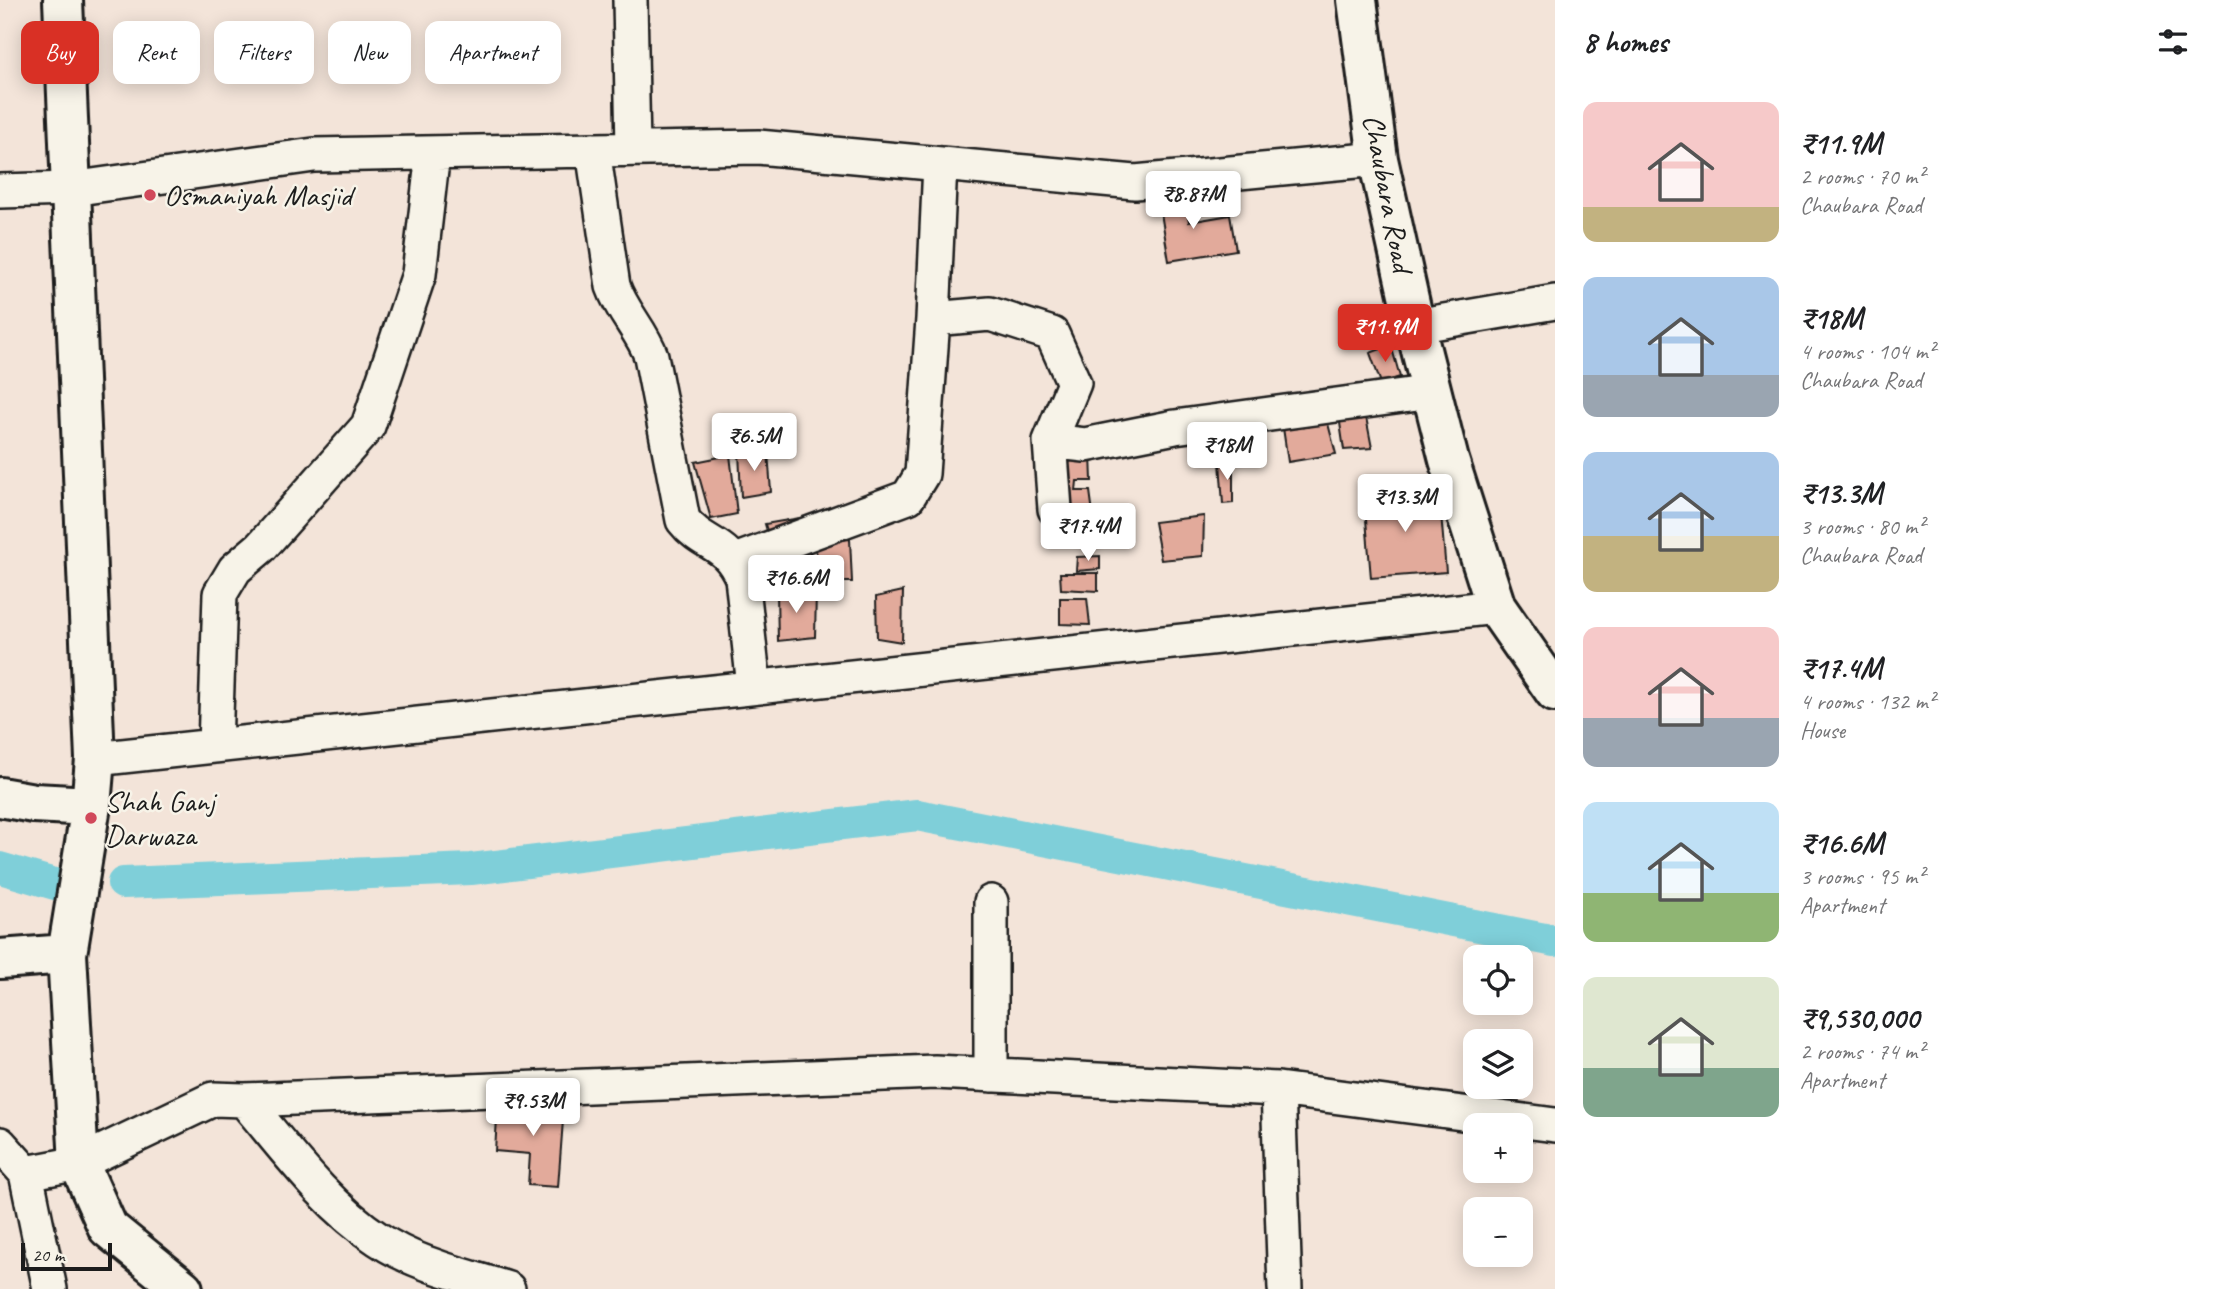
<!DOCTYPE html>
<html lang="en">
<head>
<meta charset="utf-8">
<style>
	:root { --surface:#fff; --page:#f2f2f2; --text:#202124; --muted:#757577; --accent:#d93025 }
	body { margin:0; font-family:Caveat,sans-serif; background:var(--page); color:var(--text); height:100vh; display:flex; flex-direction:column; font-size:26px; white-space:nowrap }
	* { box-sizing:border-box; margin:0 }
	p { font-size:23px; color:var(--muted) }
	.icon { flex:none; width:38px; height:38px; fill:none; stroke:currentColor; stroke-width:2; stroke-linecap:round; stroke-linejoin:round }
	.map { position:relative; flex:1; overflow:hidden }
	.side { display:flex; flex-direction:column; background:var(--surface); width:665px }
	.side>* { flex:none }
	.hud { position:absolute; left:21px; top:21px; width:665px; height:63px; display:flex; gap:14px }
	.tools { position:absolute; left:1463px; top:945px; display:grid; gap:14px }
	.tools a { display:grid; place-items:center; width:70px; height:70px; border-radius:14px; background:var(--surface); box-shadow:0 4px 18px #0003; font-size:35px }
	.scale { position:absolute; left:21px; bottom:18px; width:91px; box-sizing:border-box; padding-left:7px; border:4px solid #1c1c1c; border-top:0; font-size:19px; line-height:24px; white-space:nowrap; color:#1c1c1c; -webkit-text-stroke:5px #f7f3e8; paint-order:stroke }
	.price { position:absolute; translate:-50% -60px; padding:0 16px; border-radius:7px; background:#fff; color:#222; font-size:23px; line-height:46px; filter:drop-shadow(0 2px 4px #0008) }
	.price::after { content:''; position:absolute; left:50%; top:42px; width:21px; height:16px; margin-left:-10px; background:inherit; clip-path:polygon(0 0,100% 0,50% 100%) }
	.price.active { background:var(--accent); color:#fff }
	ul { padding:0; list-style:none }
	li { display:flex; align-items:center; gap:21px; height:175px; padding:0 28px }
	li span { display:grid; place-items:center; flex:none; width:196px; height:140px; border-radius:14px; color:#555 }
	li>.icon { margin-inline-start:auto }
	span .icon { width:84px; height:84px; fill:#fffc; stroke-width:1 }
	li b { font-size:30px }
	h2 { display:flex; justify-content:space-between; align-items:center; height:84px; padding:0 28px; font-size:30px }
	.chip { padding:0 24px; border-radius:14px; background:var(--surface); box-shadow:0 4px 18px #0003; font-size:24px; line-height:63px }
	.chip.active { background:var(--accent); color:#fff }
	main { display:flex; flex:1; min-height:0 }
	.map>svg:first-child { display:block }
</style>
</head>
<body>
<main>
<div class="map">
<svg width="1555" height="1289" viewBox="0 0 1555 1289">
	<rect width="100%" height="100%" fill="#f3e4d9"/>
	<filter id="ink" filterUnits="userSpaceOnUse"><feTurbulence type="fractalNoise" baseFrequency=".0143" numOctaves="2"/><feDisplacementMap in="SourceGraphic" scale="14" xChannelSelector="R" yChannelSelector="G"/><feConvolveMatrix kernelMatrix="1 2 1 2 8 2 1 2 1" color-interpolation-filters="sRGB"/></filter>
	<g filter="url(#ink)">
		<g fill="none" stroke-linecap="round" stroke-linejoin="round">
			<path stroke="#7fcfd9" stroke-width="32" d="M 0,868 L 58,885
				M 123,883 L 471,869 L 917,815 L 1555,941"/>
		</g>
		<path fill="#e2aa9b" stroke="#1c1c1c" stroke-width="2" d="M 1184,191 L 1189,222 L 1230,215 L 1236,250 L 1169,261 L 1158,195 Z
			M 1383,305 L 1391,332 L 1389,337 L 1367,347 L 1358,313 Z
			M 1391,345 L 1400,377 L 1381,383 L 1370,353 Z
			M 1365,412 L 1372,448 L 1344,450 L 1339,416 Z
			M 1326,416 L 1336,454 L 1288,462 L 1282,421 Z
			M 739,451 L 768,452 L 771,492 L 741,497 Z
			M 1053,454 L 1091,454 L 1092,481 L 1077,481 L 1076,491 L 1090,491 L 1093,513 L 1063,515 Z
			M 730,455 L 737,514 L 711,519 L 695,462 Z
			M 1220,462 L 1233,462 L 1233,503 L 1223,504 Z
			M 1439,490 L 1446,572 L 1371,578 L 1364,496 Z
			M 1114,516 L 1114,537 L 1064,538 L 1062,519 Z
			M 1204,516 L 1203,556 L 1161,560 L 1154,522 Z
			M 806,517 L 813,582 L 781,578 L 765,524 Z
			M 850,539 L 852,582 L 821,582 L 815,544 Z
			M 1100,556 L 1100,569 L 1076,571 L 1077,557 Z
			M 1060,573 L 1098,573 L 1098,591 L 1061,589 Z
			M 816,591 L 815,637 L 778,641 L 777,592 Z
			M 903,591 L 902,642 L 877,638 L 876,597 Z
			M 1060,598 L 1087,598 L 1090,625 L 1060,624 Z
			M 498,1102 L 564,1107 L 558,1187 L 528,1185 L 530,1154 L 495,1151 Z"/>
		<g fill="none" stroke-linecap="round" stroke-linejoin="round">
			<g stroke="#1c1c1c" stroke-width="38">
				<path id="street" d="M 630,0 L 633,149
					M 593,150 L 613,286 C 622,312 642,331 651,356 L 683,520 C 704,547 726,540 742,578 L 754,687
					M 0,191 L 71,189 L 314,155 L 758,147 L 1135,182 L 1378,159
					M 933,319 L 990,314 L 1052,334 L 1074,383 L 1050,441 L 1055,509
					M 1415,326 L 1555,302
					M 1050,441 L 1085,445 L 1175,427 L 1432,392
					M 735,561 L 908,497 L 922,474 L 933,319 L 940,164
					M 215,746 L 220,594 L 235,569 L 261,547 L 368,426 L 419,274 L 433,153
					M 95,759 L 1496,607
					M 991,902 L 991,1075
					M 1278,1089 L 1285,1289
					M 244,1100 C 285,1148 325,1204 378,1239 C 416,1265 465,1275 508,1289
					M 0,1144 L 26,1173 L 50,1289
					M 26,1173 L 79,1163 L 213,1099 L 244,1100 L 935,1072 L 1278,1089 L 1555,1125"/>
			</g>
			<g stroke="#1c1c1c" stroke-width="44">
				<path id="secondary" d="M 63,0 L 95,759 L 91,806 L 67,954 L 79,1163 L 108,1228 L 183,1289
					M 1357,0 L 1378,159 L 1415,326 L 1449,460 L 1496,607 L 1555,692
					M 0,797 L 34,803 L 91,806
					M 0,959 L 67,954"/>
			</g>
			<use href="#street" stroke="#f7f3e8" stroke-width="33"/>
			<use href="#secondary" stroke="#f7f3e8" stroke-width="38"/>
		</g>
	</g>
	<g fill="#d1495b" stroke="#f7f3e8" stroke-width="2.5">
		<circle cx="150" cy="195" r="7"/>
		<circle cx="91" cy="818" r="7"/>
	</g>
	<g text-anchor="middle" stroke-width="5" stroke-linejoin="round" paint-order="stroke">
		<g font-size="30" fill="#1c1c1c" stroke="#f7f3e8">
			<text transform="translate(1388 193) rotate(79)" y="10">Chaubara Road</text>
		</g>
		<g font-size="30" fill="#1c1c1c" stroke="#f7f3e8" text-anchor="start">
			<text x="164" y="205">Osmaniyah Masjid</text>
			<text x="105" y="811">Shah Ganj<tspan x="105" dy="34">Darwaza</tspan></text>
		</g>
	</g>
</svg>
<div class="tools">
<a><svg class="icon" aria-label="locate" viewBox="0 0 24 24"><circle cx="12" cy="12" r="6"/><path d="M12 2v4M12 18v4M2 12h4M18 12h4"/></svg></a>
<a><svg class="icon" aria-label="layers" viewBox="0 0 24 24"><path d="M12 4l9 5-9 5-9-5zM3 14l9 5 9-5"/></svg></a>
<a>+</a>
<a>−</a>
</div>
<div class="scale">20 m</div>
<b class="price" style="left:1193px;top:231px">₹8.87M</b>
<b class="price active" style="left:1385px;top:364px">₹11.9M</b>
<b class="price" style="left:754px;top:473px">₹6.5M</b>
<b class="price" style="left:1227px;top:482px">₹18M</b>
<b class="price" style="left:1405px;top:534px">₹13.3M</b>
<b class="price" style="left:1088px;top:563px">₹17.4M</b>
<b class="price" style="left:796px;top:615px">₹16.6M</b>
<b class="price" style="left:533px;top:1138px">₹9.53M</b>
<div class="hud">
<a class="chip active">Buy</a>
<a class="chip">Rent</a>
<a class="chip">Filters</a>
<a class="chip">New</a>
<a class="chip">Apartment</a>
</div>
</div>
<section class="side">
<h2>8 homes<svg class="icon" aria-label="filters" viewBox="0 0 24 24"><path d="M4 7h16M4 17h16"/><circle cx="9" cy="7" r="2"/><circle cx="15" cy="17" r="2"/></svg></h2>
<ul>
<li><span style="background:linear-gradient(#f6c9c9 75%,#c2b280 0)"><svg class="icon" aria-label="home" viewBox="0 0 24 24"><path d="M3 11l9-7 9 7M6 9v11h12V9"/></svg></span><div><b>₹11.9M</b><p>2 rooms · 70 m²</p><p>Chaubara Road</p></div></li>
<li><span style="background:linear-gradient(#a9c7e8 70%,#9aa5b1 0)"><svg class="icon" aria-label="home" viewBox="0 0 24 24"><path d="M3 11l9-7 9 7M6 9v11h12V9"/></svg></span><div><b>₹18M</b><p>4 rooms · 104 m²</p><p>Chaubara Road</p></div></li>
<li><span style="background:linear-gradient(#a9c7e8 60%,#c2b280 0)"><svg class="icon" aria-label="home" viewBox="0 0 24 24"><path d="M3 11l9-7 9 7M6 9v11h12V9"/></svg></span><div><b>₹13.3M</b><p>3 rooms · 80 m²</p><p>Chaubara Road</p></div></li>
<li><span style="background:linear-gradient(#f6c9c9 65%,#9aa5b1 0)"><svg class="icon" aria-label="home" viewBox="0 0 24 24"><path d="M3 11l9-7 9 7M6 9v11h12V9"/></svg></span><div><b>₹17.4M</b><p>4 rooms · 132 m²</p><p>House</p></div></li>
<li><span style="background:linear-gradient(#bfe0f5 65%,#8fb573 0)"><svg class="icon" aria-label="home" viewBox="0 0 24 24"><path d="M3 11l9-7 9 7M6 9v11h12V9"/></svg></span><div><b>₹16.6M</b><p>3 rooms · 95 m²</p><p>Apartment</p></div></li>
<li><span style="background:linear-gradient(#dfe7d0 65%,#7fa58c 0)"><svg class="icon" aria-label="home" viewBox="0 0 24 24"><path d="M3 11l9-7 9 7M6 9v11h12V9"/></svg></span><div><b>₹9,530,000</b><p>2 rooms · 74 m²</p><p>Apartment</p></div></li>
</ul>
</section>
</main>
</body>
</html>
